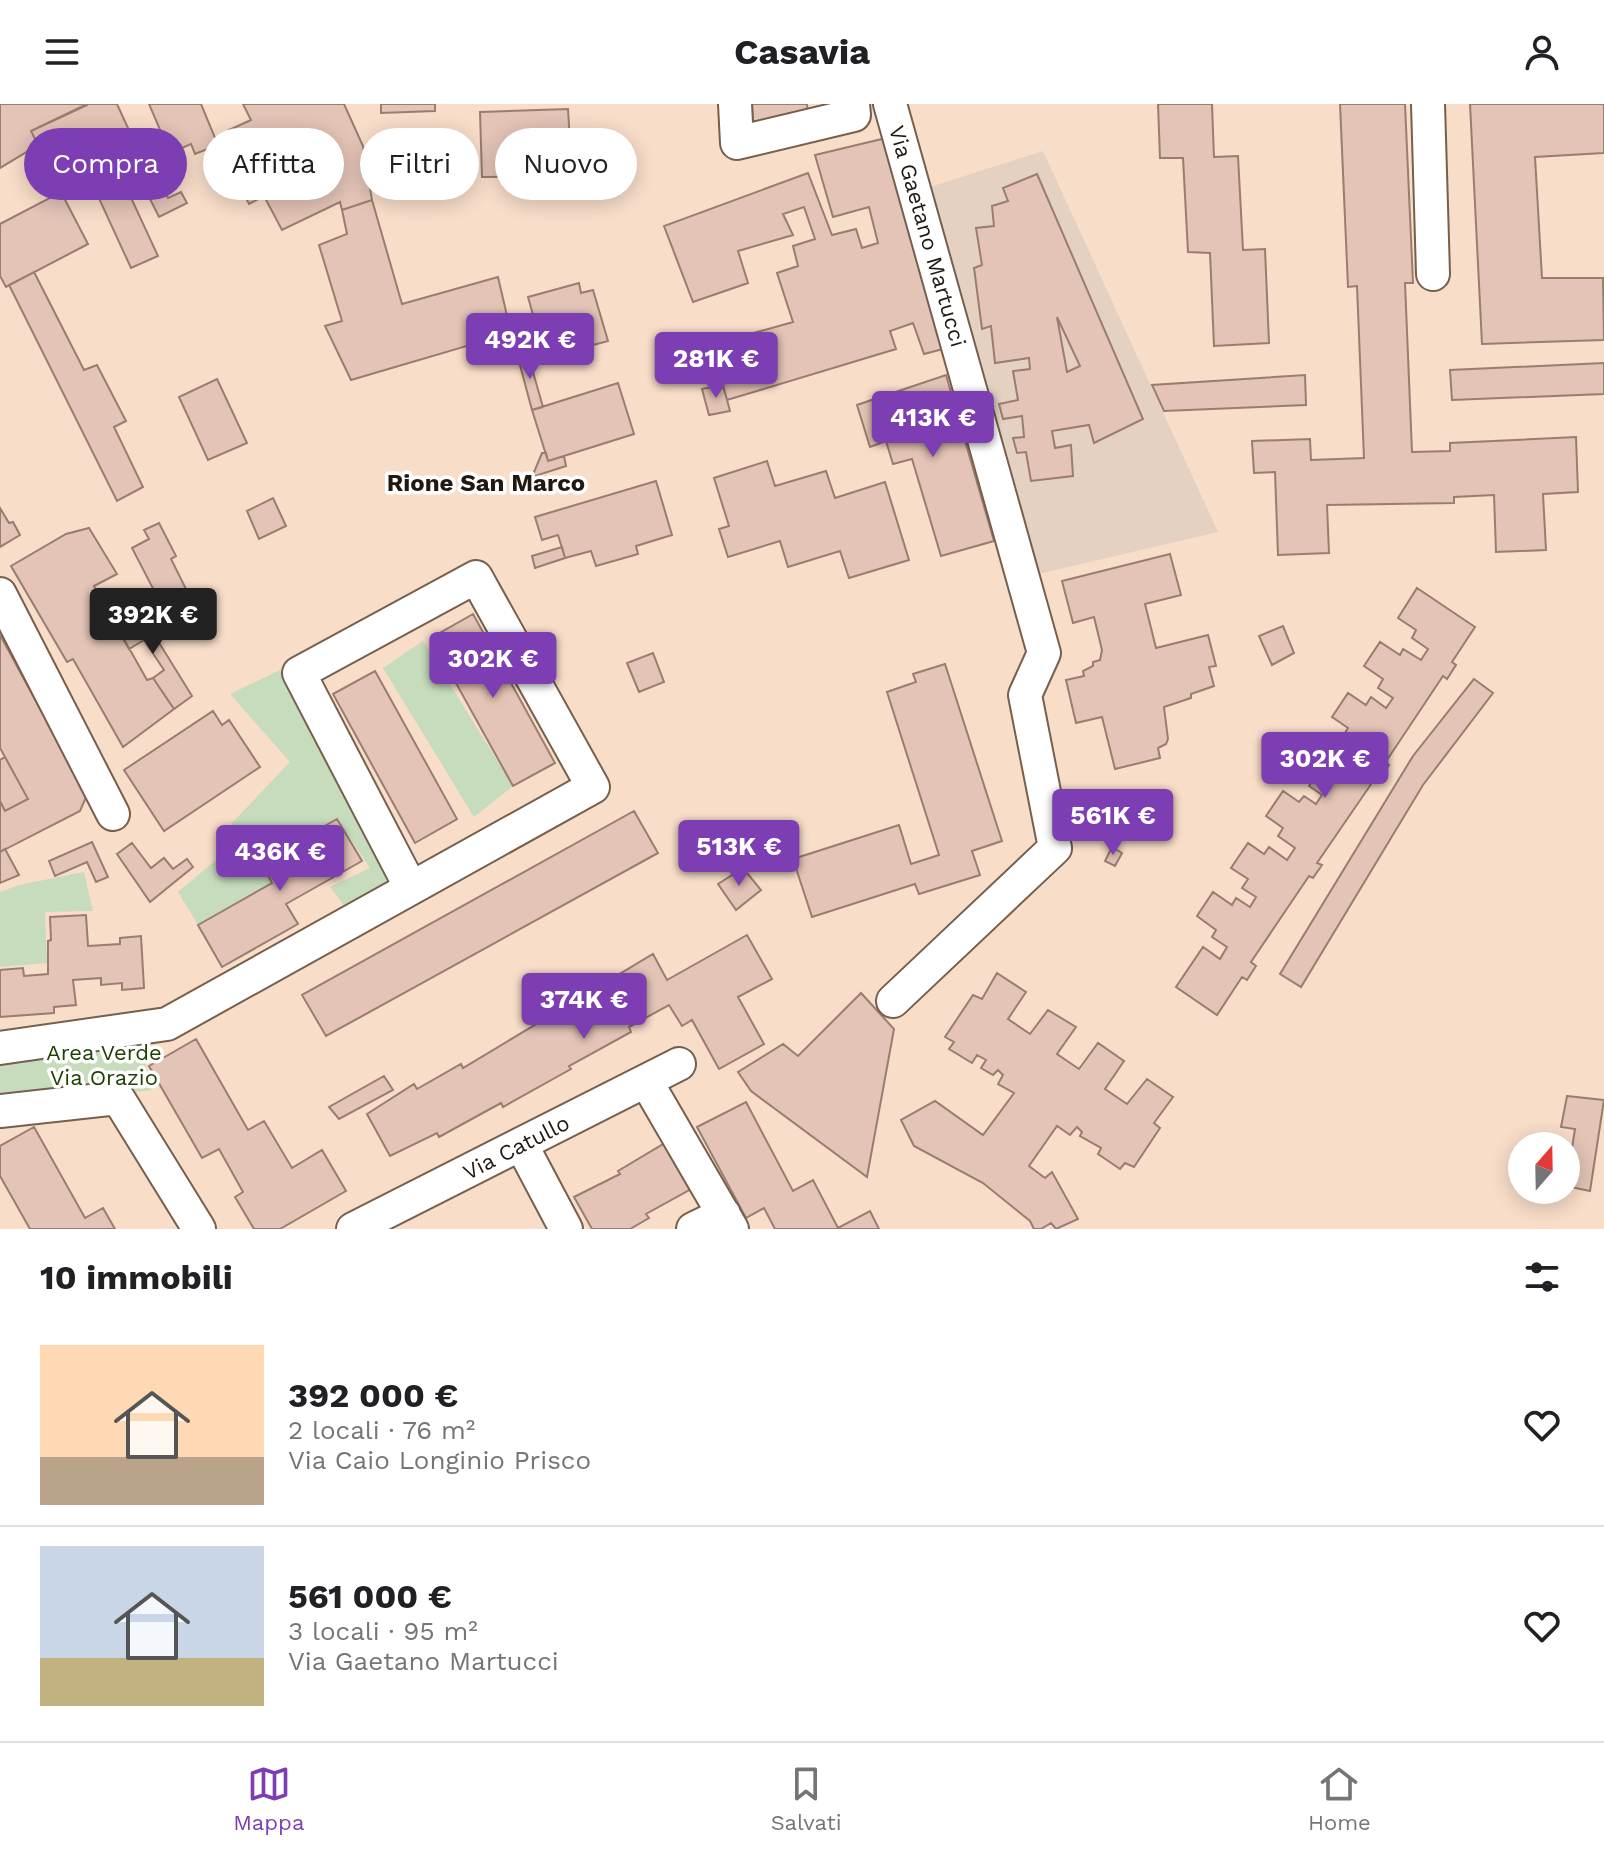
<!DOCTYPE html>
<html lang="it">
<head>
<meta charset="utf-8">
<style>
	:root { --surface:#fff; --page:#f2f2f2; --text:#202124; --muted:#757577; --line:#e0e0e0; --accent:#7e3eb3 }
	body { margin:0; font-family:"Work Sans",sans-serif; background:var(--page); color:var(--text); height:100vh; display:flex; flex-direction:column; font-size:30px; white-space:nowrap }
	* { box-sizing:border-box; margin:0 }
	p { font-size:26px; color:var(--muted) }
	.icon { flex:none; width:44px; height:44px; fill:none; stroke:currentColor; stroke-width:2; stroke-linecap:round; stroke-linejoin:round }
	.map { position:relative; height:1125px; overflow:hidden }
	.side { display:flex; flex-direction:column; background:var(--surface); flex:1 }
	.side>* { flex:none }
	.guide { position:absolute; left:24px; top:24px; width:800px; height:72px; display:flex; gap:16px }
	.needle { width:52px; rotate:20deg }
	.buttons { position:absolute; left:1508px; top:1028px; display:grid; gap:16px }
	.buttons a { display:grid; place-items:center; width:72px; height:72px; border-radius:50%; background:var(--surface); box-shadow:0 4px 20px #0003; font-size:40px }
	.price { position:absolute; translate:-50% -68px; padding:0 18px; border-radius:8px; background:var(--accent); color:#fff; font-size:26px; line-height:52px; filter:drop-shadow(0 2px 4px #0008) }
	.price::after { content:''; position:absolute; left:50%; top:48px; width:24px; height:18px; margin-left:-12px; background:inherit; clip-path:polygon(0 0,100% 0,50% 100%) }
	.price.current { background:#222; color:#fff }
	ul { padding:0; list-style:none }
	li { display:flex; align-items:center; gap:24px; height:200px; padding:0 40px }
	li+li { border-top:2px solid var(--line) }
	li span { display:grid; place-items:center; flex:none; width:224px; height:160px; border-radius:0px; color:#555 }
	li>.icon { margin-inline-start:auto }
	span .icon { width:96px; height:96px; fill:#fffc; stroke-width:1 }
	li b { font-size:34px }
	h2 { display:flex; justify-content:space-between; align-items:center; height:96px; padding:0 40px; font-size:34px }
	.tag { padding:0 28px; border-radius:36px; background:var(--surface); box-shadow:0 4px 20px #0003; font-size:28px; line-height:72px }
	.tag.current { background:var(--accent); color:#fff }
	header { display:flex; justify-content:space-between; align-items:center; height:104px; padding:0 40px; background:var(--surface); font-size:36px; font-weight:700 }
	.tab-bar { display:flex; justify-content:space-around; align-items:center; height:112px; border-top:2px solid var(--line); background:var(--surface); font-size:22px; color:var(--muted) }
	.tab-bar a { display:grid; justify-items:center; gap:4px }
	.tab-bar .current { color:var(--accent) }
	.map>svg:first-child { display:block }
</style>
</head>
<body>
<header><svg class="icon" aria-label="menu" viewBox="0 0 24 24"><path d="M4 6h16M4 12h16M4 18h16"/></svg>Casavia<svg class="icon" aria-label="person" viewBox="0 0 24 24"><circle cx="12" cy="8" r="4"/><path d="M4 21q1-7 8-7t8 7"/></svg></header>
<div class="map">
<svg width="1604" height="1125" viewBox="0 0 1604 1125">
	<rect width="100%" height="100%" fill="#f8ddc9"/>
	<path fill="#e5d1c2" d="M 1043,47 L 1218,428 L 1034,471 L 930,83 Z"/>
	<path fill="#c7dcbc" d="M 423,537 L 513,682 L 474,713 L 383,564 Z
		M 280,566 L 395,772 L 346,804 L 330,783 L 370,764 L 337,715 L 261,758 L 272,779 L 198,821 L 178,788 L 242,734 L 231,720 L 290,658 L 230,590 Z
		M 84,768 L 93,807 L 45,808 L 47,859 L 0,863 L 0,788 L 19,781 Z
		M 137,925 L 152,986 L 0,1004 L 0,944 Z"/>
	<path fill="#e3c4b6" stroke="#997d70" stroke-width="2" fill-rule="evenodd" d="M 0,0 L 87,0 L 87,1 L 31,27 L 38,41 L 0,64 Z
		M 117,0 L 139,48 L 133,64 L 120,70 L 158,152 L 131,164 L 86,66 L 57,79 L 31,27 L 87,0 Z
		M 149,0 L 201,0 L 218,41 L 195,50 L 191,40 L 170,49 Z
		M 243,0 L 344,0 L 363,42 L 372,96 L 342,106 L 340,98 L 282,126 L 229,26 L 251,16 Z
		M 381,0 L 435,0 L 435,7 L 381,9 Z
		M 752,0 L 807,0 L 808,17 L 753,17 Z
		M 1158,0 L 1212,0 L 1214,53 L 1238,52 L 1243,146 L 1265,145 L 1269,239 L 1214,242 L 1210,149 L 1188,148 L 1183,54 L 1160,54 Z
		M 1340,0 L 1405,0 L 1413,179 L 1405,179 L 1412,348 L 1450,347 L 1450,339 L 1576,333 L 1578,388 L 1543,390 L 1546,446 L 1496,448 L 1494,391 L 1454,393 L 1454,399 L 1327,401 L 1329,449 L 1278,451 L 1275,368 L 1254,369 L 1252,337 L 1310,335 L 1311,356 L 1364,354 L 1357,182 L 1348,183 Z
		M 1470,0 L 1604,0 L 1604,49 L 1535,53 L 1542,174 L 1603,174 L 1604,236 L 1482,240 Z
		M 568,5 L 572,72 L 482,73 L 480,8 Z
		M 886,34 L 947,244 L 924,250 L 913,219 L 890,227 L 896,245 L 727,296 L 711,241 L 793,218 L 777,169 L 798,162 L 793,142 L 815,135 L 804,103 L 783,110 L 793,131 L 738,147 L 748,179 L 693,198 L 664,122 L 808,69 L 832,131 L 856,125 L 862,144 L 878,139 L 869,103 L 833,113 L 815,51 Z
		M 1037,70 L 1143,315 L 1094,339 L 1089,321 L 1052,327 L 1055,344 L 1071,341 L 1073,372 L 1031,377 L 1026,348 L 1017,349 L 1013,334 L 1024,333 L 1022,312 L 1003,315 L 999,300 L 1018,296 L 1013,267 L 1030,265 L 1029,254 L 995,259 L 991,222 L 982,225 L 974,164 L 982,161 L 976,124 L 994,122 L 992,102 L 1008,97 L 1003,84 ZM 1057,213 L 1080,262 L 1067,268 Z
		M 253,71 L 264,92 L 249,100 L 238,78 Z
		M 160,78 L 168,94 L 181,88 L 187,99 L 159,113 L 145,85 Z
		M 61,88 L 88,140 L 6,183 L 0,172 L 0,120 Z
		M 372,96 L 402,200 L 498,173 L 511,229 L 351,276 L 325,222 L 342,217 L 319,141 L 347,130 L 342,106 Z
		M 34,168 L 84,266 L 97,261 L 126,317 L 114,323 L 143,383 L 117,397 L 9,181 Z
		M 579,179 L 581,189 L 593,186 L 608,237 L 545,254 L 528,193 Z
		M 527,247 L 543,303 L 532,306 L 517,250 Z
		M 1604,259 L 1604,290 L 1452,296 L 1450,266 Z
		M 946,271 L 994,437 L 941,452 L 912,355 L 893,360 L 886,337 L 870,343 L 857,301 Z
		M 1305,271 L 1306,301 L 1164,307 L 1152,281 Z
		M 217,275 L 247,339 L 208,356 L 179,293 Z
		M 618,279 L 634,330 L 548,357 L 532,306 Z
		M 723,281 L 730,307 L 709,311 L 702,285 Z
		M 542,349 L 546,349 L 548,357 L 564,352 L 566,362 L 532,373 Z
		M 767,357 L 775,382 L 826,367 L 835,394 L 885,378 L 909,456 L 849,474 L 840,447 L 788,463 L 780,437 L 728,453 L 719,425 L 729,422 L 714,374 Z
		M 656,377 L 672,431 L 636,442 L 638,450 L 596,462 L 591,447 L 565,454 L 558,431 L 542,436 L 535,413 Z
		M 273,394 L 286,422 L 259,435 L 247,407 Z
		M 0,404 L 9,419 L 13,418 L 20,431 L 0,443 Z
		M 159,419 L 176,452 L 171,455 L 188,489 L 162,502 L 132,444 L 149,435 L 144,426 Z
		M 89,424 L 117,470 L 94,482 L 147,576 L 153,574 L 174,605 L 123,643 L 73,555 L 67,558 L 11,462 L 66,430 Z
		M 562,443 L 565,454 L 535,464 L 532,452 Z
		M 1170,450 L 1181,491 L 1145,500 L 1156,544 L 1208,531 L 1216,562 L 1209,563 L 1214,582 L 1191,590 L 1191,594 L 1164,603 L 1168,635 L 1166,640 L 1158,644 L 1160,654 L 1115,665 L 1102,613 L 1076,619 L 1066,576 L 1084,572 L 1083,567 L 1093,562 L 1093,558 L 1100,556 L 1102,546 L 1094,513 L 1073,519 L 1062,477 Z
		M 1417,484 L 1475,523 L 1452,558 L 1456,561 L 1447,575 L 1443,572 L 1385,659 L 1389,661 L 1379,676 L 1376,673 L 1317,759 L 1322,761 L 1313,774 L 1309,772 L 1251,858 L 1256,862 L 1247,876 L 1242,873 L 1217,911 L 1176,883 L 1203,843 L 1220,855 L 1227,843 L 1212,833 L 1216,826 L 1197,812 L 1213,788 L 1232,801 L 1236,794 L 1250,803 L 1256,793 L 1242,784 L 1248,775 L 1231,764 L 1248,739 L 1264,750 L 1269,743 L 1287,756 L 1295,744 L 1278,732 L 1283,724 L 1266,712 L 1283,687 L 1299,698 L 1304,692 L 1316,700 L 1322,691 L 1309,682 L 1313,676 L 1297,665 L 1315,638 L 1332,650 L 1336,644 L 1354,656 L 1361,644 L 1343,632 L 1348,624 L 1332,613 L 1348,589 L 1366,601 L 1371,593 L 1386,604 L 1393,594 L 1378,584 L 1383,575 L 1364,562 L 1380,538 L 1400,551 L 1403,545 L 1421,556 L 1428,545 L 1412,534 L 1416,526 L 1398,514 Z
		M 137,503 L 192,592 L 174,605 L 153,574 L 164,566 L 144,536 L 129,545 L 113,517 Z
		M 473,510 L 555,659 L 513,682 L 431,534 Z
		M 1283,522 L 1294,549 L 1272,561 L 1259,532 Z
		M 0,531 L 87,691 L 80,707 L 0,748 L 0,697 L 5,707 L 28,695 L 0,644 Z
		M 653,549 L 664,578 L 639,588 L 627,559 Z
		M 945,560 L 1002,737 L 972,747 L 980,771 L 919,790 L 915,780 L 812,813 L 793,755 L 899,721 L 911,760 L 939,751 L 887,588 L 916,578 L 913,570 Z
		M 375,567 L 457,715 L 415,739 L 333,590 Z
		M 1474,575 L 1493,589 L 1423,681 L 1301,883 L 1280,870 L 1413,652 Z
		M 213,607 L 222,621 L 229,616 L 260,663 L 164,727 L 124,666 Z
		M 5,653 L 28,695 L 5,707 L 0,697 L 0,656 Z
		M 634,707 L 658,749 L 326,932 L 302,891 Z
		M 337,715 L 362,757 L 286,800 L 298,820 L 222,863 L 198,821 L 272,779 L 261,758 Z
		M 92,738 L 108,773 L 96,778 L 87,758 L 55,772 L 49,757 Z
		M 132,739 L 151,764 L 164,754 L 173,765 L 187,755 L 193,763 L 150,798 L 117,750 Z
		M 1112,743 L 1122,749 L 1115,762 L 1105,757 Z
		M 5,745 L 19,771 L 0,779 L 0,748 Z
		M 743,764 L 761,786 L 736,806 L 718,780 Z
		M 86,811 L 88,842 L 120,840 L 120,834 L 141,832 L 144,884 L 122,886 L 122,879 L 101,881 L 101,874 L 73,876 L 76,901 L 54,903 L 54,909 L 0,913 L 0,866 L 23,864 L 24,872 L 48,870 L 48,837 L 51,836 L 50,813 Z
		M 747,831 L 772,875 L 738,893 L 764,940 L 719,965 L 692,916 L 682,922 L 669,901 L 629,923 L 631,928 L 569,962 L 571,965 L 503,1003 L 501,999 L 439,1033 L 437,1029 L 390,1052 L 367,1010 L 414,980 L 417,985 L 461,960 L 463,964 L 653,850 L 667,876 Z
		M 997,869 L 1026,888 L 1008,915 L 1030,930 L 1048,906 L 1076,923 L 1057,950 L 1079,965 L 1098,939 L 1124,957 L 1105,985 L 1127,1000 L 1147,975 L 1173,993 L 1154,1019 L 1160,1024 L 1134,1063 L 1125,1059 L 1120,1065 L 1098,1050 L 1101,1044 L 1080,1032 L 1082,1028 L 1077,1023 L 1070,1031 L 1057,1022 L 1029,1062 L 1045,1074 L 1052,1068 L 1078,1115 L 1056,1125 L 1051,1119 L 1041,1125 L 1034,1125 L 1030,1117 L 983,1079 L 914,1042 L 901,1016 L 935,997 L 983,1031 L 1014,989 L 998,980 L 1003,971 L 998,966 L 993,971 L 981,964 L 986,956 L 977,951 L 972,959 L 949,945 L 954,938 L 945,933 L 973,891 L 982,895 Z
		M 861,889 L 894,925 L 867,1073 L 751,987 L 738,968 L 783,940 L 798,952 Z
		M 196,935 L 248,1026 L 264,1017 L 292,1064 L 322,1046 L 346,1087 L 280,1125 L 254,1125 L 235,1093 L 243,1088 L 219,1045 L 202,1054 L 149,962 Z
		M 384,972 L 393,986 L 339,1015 L 329,1003 Z
		M 1567,992 L 1604,996 L 1590,1087 L 1566,1082 L 1575,1025 L 1561,1023 Z
		M 746,998 L 793,1087 L 813,1076 L 838,1124 L 870,1107 L 879,1125 L 775,1125 L 764,1104 L 746,1114 L 697,1023 Z
		M 34,1023 L 85,1114 L 103,1104 L 115,1125 L 30,1125 L 0,1072 L 0,1042 Z
		M 665,1039 L 691,1085 L 646,1110 L 649,1114 L 630,1125 L 592,1125 L 574,1093 L 620,1070 L 618,1067 Z"/>
	<g fill="none" stroke-linecap="round" stroke-linejoin="round">
		<g stroke="#765f4d" stroke-width="36">
			<path id="street" d="M 735,0 L 737,39 L 854,11 L 853,0
				M 890,0 L 1044,549 L 1025,591 L 1055,744 L 893,897
				M 1428,0 L 1433,170
				M 0,490 L 113,710
				M 0,944 L 167,920 L 593,683 L 476,473 L 299,569 L 411,784
				M 646,977 L 732,1125
				M 0,1007 L 118,994 L 199,1125
				M 521,1040 L 566,1125
				M 353,1125 L 679,960
				M 693,1125 L 724,1110"/>
		</g>
		<use href="#street" stroke="#fff" stroke-width="32"/>
	</g>
	<g text-anchor="middle" stroke-width="7" stroke-linejoin="round" paint-order="stroke">
		<g font-size="22" fill="#211811" stroke="#fff">
			<text transform="translate(928 132) rotate(74)" y="8">Via Gaetano Martucci</text>
			<text transform="translate(516 1043) rotate(-27)" y="8">Via Catullo</text>
		</g>
		<g font-size="22" fill="#1e4002" stroke="#fff">
			<text x="104" y="956">Area Verde<tspan x="104" dy="25">Via Orazio</tspan></text>
		</g>
		<g font-size="24" font-weight="bold" fill="#211811" stroke="#fff">
			<text x="486" y="387">Rione San Marco</text>
		</g>
	</g>
</svg>
<div class="buttons">
<a><svg class="needle" viewBox="-14 -14 28 28"><path d="M0-13l5 13h-10z" fill="#e53935"/><path d="M0 13l5-13h-10z" fill="#757577"/></svg></a>
</div>
<b class="price" style="left:530px;top:277px">492K €</b>
<b class="price" style="left:716px;top:296px">281K €</b>
<b class="price" style="left:933px;top:355px">413K €</b>
<b class="price current" style="left:153px;top:552px">392K €</b>
<b class="price" style="left:493px;top:596px">302K €</b>
<b class="price" style="left:1325px;top:696px">302K €</b>
<b class="price" style="left:1113px;top:753px">561K €</b>
<b class="price" style="left:739px;top:784px">513K €</b>
<b class="price" style="left:280px;top:789px">436K €</b>
<b class="price" style="left:584px;top:937px">374K €</b>
<div class="guide">
<a class="tag current">Compra</a>
<a class="tag">Affitta</a>
<a class="tag">Filtri</a>
<a class="tag">Nuovo</a>
</div>
</div>
<section class="side">
<h2>10 immobili<svg class="icon" aria-label="filters" viewBox="0 0 24 24"><path d="M4 7h16M4 17h16"/><circle cx="9" cy="7" r="2"/><circle cx="15" cy="17" r="2"/></svg></h2>
<ul>
<li><span style="background:linear-gradient(#ffd9b3 70%,#b9a48a 0)"><svg class="icon" aria-label="home" viewBox="0 0 24 24"><path d="M3 11l9-7 9 7M6 9v11h12V9"/></svg></span><div><b>392 000 €</b><p>2 locali · 76 m²</p><p>Via Caio Longinio Prisco</p></div><svg class="icon" aria-label="heart" viewBox="0 0 24 24"><path d="M12 20l-8-8c-3-5 5-10 8-4 3-6 11-1 8 4z"/></svg></li>
<li><span style="background:linear-gradient(#c9d6e8 70%,#c2b280 0)"><svg class="icon" aria-label="home" viewBox="0 0 24 24"><path d="M3 11l9-7 9 7M6 9v11h12V9"/></svg></span><div><b>561 000 €</b><p>3 locali · 95 m²</p><p>Via Gaetano Martucci</p></div><svg class="icon" aria-label="heart" viewBox="0 0 24 24"><path d="M12 20l-8-8c-3-5 5-10 8-4 3-6 11-1 8 4z"/></svg></li>
</ul>
</section>
<nav class="tab-bar">
<a class="current"><svg class="icon" aria-label="map" viewBox="0 0 24 24"><path d="M3 6l6-2 6 2 6-2v14l-6 2-6-2-6 2zM9 4v14M15 6v14"/></svg>Mappa</a>
<a><svg class="icon" aria-label="saved" viewBox="0 0 24 24"><path d="M7 4h10v16l-5-4-5 4z"/></svg>Salvati</a>
<a><svg class="icon" aria-label="home" viewBox="0 0 24 24"><path d="M3 11l9-7 9 7M6 9v11h12V9"/></svg>Home</a>
</nav>
</body>
</html>
